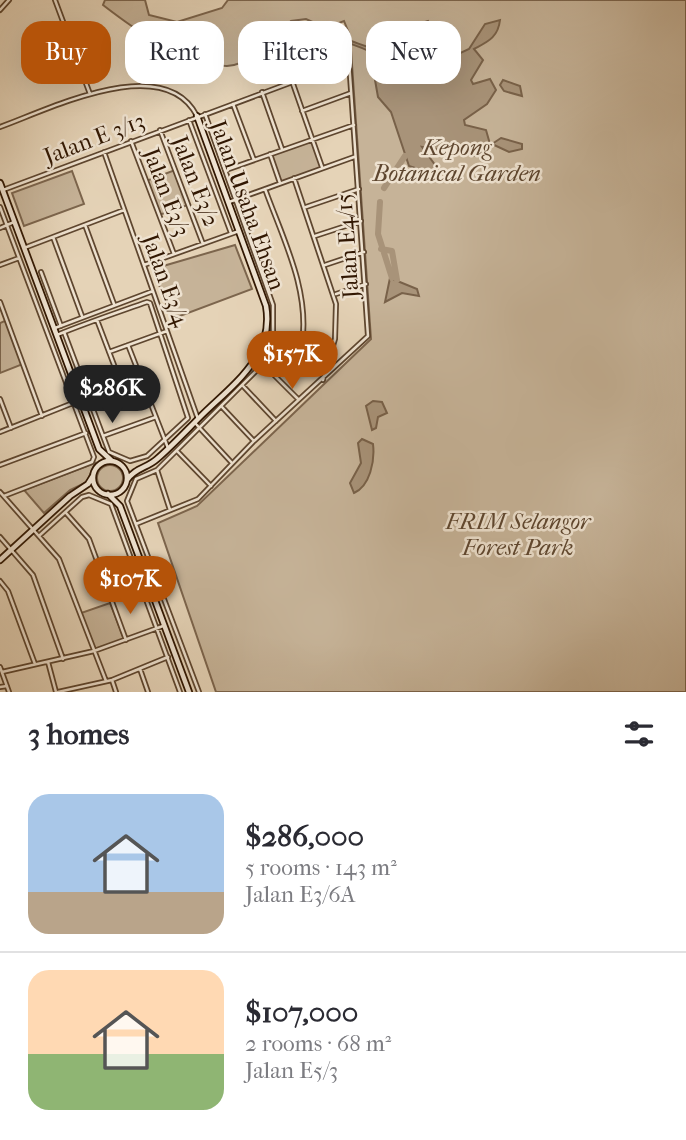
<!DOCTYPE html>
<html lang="en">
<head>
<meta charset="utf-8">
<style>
	:root { --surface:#fff; --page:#f7f7f7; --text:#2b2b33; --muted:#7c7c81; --line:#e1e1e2; --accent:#b45309 }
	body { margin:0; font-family:"IM FELL French Canon",serif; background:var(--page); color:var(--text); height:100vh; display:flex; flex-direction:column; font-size:26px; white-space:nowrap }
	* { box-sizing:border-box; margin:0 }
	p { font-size:23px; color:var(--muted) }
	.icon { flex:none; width:38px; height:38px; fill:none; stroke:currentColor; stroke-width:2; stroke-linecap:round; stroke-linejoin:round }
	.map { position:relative; height:692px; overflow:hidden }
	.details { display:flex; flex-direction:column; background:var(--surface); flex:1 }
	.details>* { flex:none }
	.banner { position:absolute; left:21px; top:21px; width:644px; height:63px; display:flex; gap:14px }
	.price { position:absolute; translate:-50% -60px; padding:0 16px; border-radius:24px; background:var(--accent); color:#fff; font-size:23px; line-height:46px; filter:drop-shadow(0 2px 4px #0008) }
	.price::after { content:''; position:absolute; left:50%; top:42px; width:21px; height:16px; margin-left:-10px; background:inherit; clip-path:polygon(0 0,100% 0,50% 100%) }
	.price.on { background:#222; color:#fff }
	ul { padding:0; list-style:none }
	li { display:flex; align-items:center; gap:21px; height:175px; padding:0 28px }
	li+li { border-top:2px solid var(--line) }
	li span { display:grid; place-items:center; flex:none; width:196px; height:140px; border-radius:21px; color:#555 }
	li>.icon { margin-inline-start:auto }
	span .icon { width:84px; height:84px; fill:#fffc; stroke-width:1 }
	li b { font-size:30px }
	h2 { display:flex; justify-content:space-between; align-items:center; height:84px; padding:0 28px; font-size:30px }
	.tag { padding:0 24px; border-radius:21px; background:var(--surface); box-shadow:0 7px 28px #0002; font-size:24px; line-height:63px }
	.tag.on { background:var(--accent); color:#fff }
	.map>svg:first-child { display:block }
</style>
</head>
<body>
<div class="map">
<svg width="686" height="692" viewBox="0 0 686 692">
	<rect width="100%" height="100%" fill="#e5d3b7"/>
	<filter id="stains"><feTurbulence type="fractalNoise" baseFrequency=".00286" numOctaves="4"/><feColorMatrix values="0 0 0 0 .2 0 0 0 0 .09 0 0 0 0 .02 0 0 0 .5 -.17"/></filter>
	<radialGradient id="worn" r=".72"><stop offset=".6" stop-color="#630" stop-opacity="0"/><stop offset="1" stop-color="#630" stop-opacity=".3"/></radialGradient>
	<path fill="#c6b398" stroke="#7c654d" stroke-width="2" d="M 105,0 L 145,0 L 149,15 L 177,22 L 222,8 L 228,0 L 686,0 L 686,692 L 216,692 L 158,523 L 197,506 L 371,339 L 350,36 L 344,21 L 326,28 L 306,19 L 291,21 C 277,36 249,66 227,66 C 185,66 134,29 103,5 Z
		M 313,139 L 323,168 L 280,183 L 270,154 Z
		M 175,170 L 188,205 L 159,215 L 146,181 Z
		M 72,171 L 84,204 L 24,226 L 12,193 Z
		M 235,245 L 252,289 L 172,319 L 153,269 Z
		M 7,320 L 23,364 L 0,373 L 0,323 Z
		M 95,463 L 87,482 L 70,490 L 44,513 L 24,490 Z
		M97 478a13 13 0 1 1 26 0a13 13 0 1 1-26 0Z
		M 110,603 L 124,639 L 95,650 L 81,613 Z"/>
	<path fill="#a89379" stroke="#786149" stroke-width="2" d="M 500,20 C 498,38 487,42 474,49 L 483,60 L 471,80 L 473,84 L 490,79 L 496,90 L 487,104 L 464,120 L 465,125 L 486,130 L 490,144 L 483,154 L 476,156 L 422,147 L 438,169 L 439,177 L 428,178 L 418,169 L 409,166 L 391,112 L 378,97 L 375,80 C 394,58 368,50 351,44 L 351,41 C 374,49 401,62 423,43 L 422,23 L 428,21 L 436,33 L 440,53 L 452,57 L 469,49 L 485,24 Z
		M 503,80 L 520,86 L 522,96 L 504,91 L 500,85 Z
		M 501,138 L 522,144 L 522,149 L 509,152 L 492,144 Z
		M 390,278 L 417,289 L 419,296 L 402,293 L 385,302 Z
		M 373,401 L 382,402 L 387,413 L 378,417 L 376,428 L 372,430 L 366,406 Z
		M 362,439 L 373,444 C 375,461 370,486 354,493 L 350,483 L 361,463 L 358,443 Z"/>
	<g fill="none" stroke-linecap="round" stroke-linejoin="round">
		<path stroke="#a89379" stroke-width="6" d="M 384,188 L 405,156
			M 380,202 L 378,234 L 392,278
			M 381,249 L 392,251 L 397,280"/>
		<g stroke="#5e462f" stroke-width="6">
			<path id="street" d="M 55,0 L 90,94
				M 0,10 L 9,0
				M 292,81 L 322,167
				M 262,92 L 282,149
				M 233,104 L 254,160
				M 302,111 L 351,93
				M 189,120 L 231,233
				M 0,127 C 50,109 164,51 197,116
				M 160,130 L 203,244
				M 131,141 L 174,254
				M 104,152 L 198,419
				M 270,154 L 280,183
				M 226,170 L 354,125
				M 294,178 L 336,304 L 335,339 L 323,380
				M 265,189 C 283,239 310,290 302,344
				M 3,190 L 349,61 L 368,336 L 254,441 L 198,499 L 136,524
				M 229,202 L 354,157
				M 0,207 L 94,457 L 92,462 L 4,496
				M 306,207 L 359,189
				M 85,225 L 114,304
				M 0,228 L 14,222
				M 315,236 L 361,221
				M 53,237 L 82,316
				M 24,248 L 124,210
				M 0,265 L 19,258
				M 144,265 L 239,231
				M 325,265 L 364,252
				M 41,272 L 61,326
				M 336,294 L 366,284
				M 0,302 L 42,416
				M 97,320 L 125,394
				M 55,328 L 153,291
				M 57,335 C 86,323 116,313 147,302 L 150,303 L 188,418 L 147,456 L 130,461 L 109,452 L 64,332
				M 273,338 L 331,350
				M 128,345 L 168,448
				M 109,352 L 167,331
				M 263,364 L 298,399
				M 243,386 L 276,421
				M 0,399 L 11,428
				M 92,406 L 145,387
				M 222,407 L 253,440
				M 195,423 L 232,463
				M 0,432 L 88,397
				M 103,436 L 156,417
				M 177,451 L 211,486
				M 0,465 L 86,433
				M 157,470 L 170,510
				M 0,492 L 59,559 L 106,681
				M 66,513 L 89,539 L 126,640
				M 40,535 L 82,497 L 89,495 L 111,504 L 180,692
				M 0,537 L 33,575 L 63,659
				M 0,581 L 8,591 L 35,664
				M 48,662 L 56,692
				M 0,667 L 9,692
				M 140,669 L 148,692
				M 2,672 L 94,651 L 163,626
				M 112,680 L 116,692
				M 0,687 L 7,686
				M 58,692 L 112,680 L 168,657
				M 199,692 L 127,501 L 136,479 L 157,470 L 263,364 L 273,338 L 273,305 L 205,114"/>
		</g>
		<g stroke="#311702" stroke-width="8">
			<path id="secondary" d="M 0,183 L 99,449 L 112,461
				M93 478a17 17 0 1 1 34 0a17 17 0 1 1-34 0Z
				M 127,480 C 135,468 147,468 157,459 C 172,446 186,431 200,417 C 231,386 275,357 266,306 L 197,116
				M 108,494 L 120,506 L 189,692
				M 0,560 L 70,496 L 88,484 L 93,476"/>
		</g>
		<use href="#street" stroke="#eee2d0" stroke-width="2.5"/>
		<use href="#secondary" stroke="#eee2d0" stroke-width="4.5"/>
	</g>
	<g text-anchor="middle" stroke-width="5" stroke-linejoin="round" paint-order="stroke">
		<g font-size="23" fill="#311702" stroke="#eee2d0">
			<text transform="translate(94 138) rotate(-21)" y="8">Jalan E 3/13</text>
			<text transform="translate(196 181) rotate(69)" y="8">Jalan E3/2</text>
			<text transform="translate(167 192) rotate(69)" y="8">Jalan E3/3</text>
			<text transform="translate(248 205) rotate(70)" y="8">Jalan Usaha Ehsan</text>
			<text transform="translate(347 246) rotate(-94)" y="8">Jalan E4/15</text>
			<text transform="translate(166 280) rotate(70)" y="8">Jalan E3/4</text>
		</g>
		<g font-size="23" font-style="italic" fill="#5e462f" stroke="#eee2d0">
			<text x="457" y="155">Kepong<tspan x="457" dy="26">Botanical Garden</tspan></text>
			<text x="518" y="529">FRIM Selangor<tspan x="518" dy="26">Forest Park</tspan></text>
		</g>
	</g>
	<rect width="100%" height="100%" filter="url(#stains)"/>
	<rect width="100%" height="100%" fill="url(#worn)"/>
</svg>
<b class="price" style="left:292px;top:391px">$157K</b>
<b class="price on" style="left:112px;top:425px">$286K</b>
<b class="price" style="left:130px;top:616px">$107K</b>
<div class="banner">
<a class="tag on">Buy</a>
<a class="tag">Rent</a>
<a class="tag">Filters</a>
<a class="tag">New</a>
</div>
</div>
<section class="details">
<h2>3 homes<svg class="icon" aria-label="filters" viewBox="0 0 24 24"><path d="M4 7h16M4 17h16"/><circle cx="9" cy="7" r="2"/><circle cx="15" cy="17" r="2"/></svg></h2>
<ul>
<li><span style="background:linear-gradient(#a9c7e8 70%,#b9a48a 0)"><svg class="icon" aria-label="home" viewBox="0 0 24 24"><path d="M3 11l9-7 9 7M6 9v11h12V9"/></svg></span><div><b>$286,000</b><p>5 rooms · 143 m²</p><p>Jalan E3/6A</p></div></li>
<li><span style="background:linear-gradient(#ffd9b3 60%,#8fb573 0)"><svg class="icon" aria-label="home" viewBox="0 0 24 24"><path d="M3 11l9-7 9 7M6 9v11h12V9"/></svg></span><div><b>$107,000</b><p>2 rooms · 68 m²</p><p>Jalan E5/3</p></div></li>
</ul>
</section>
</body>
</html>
